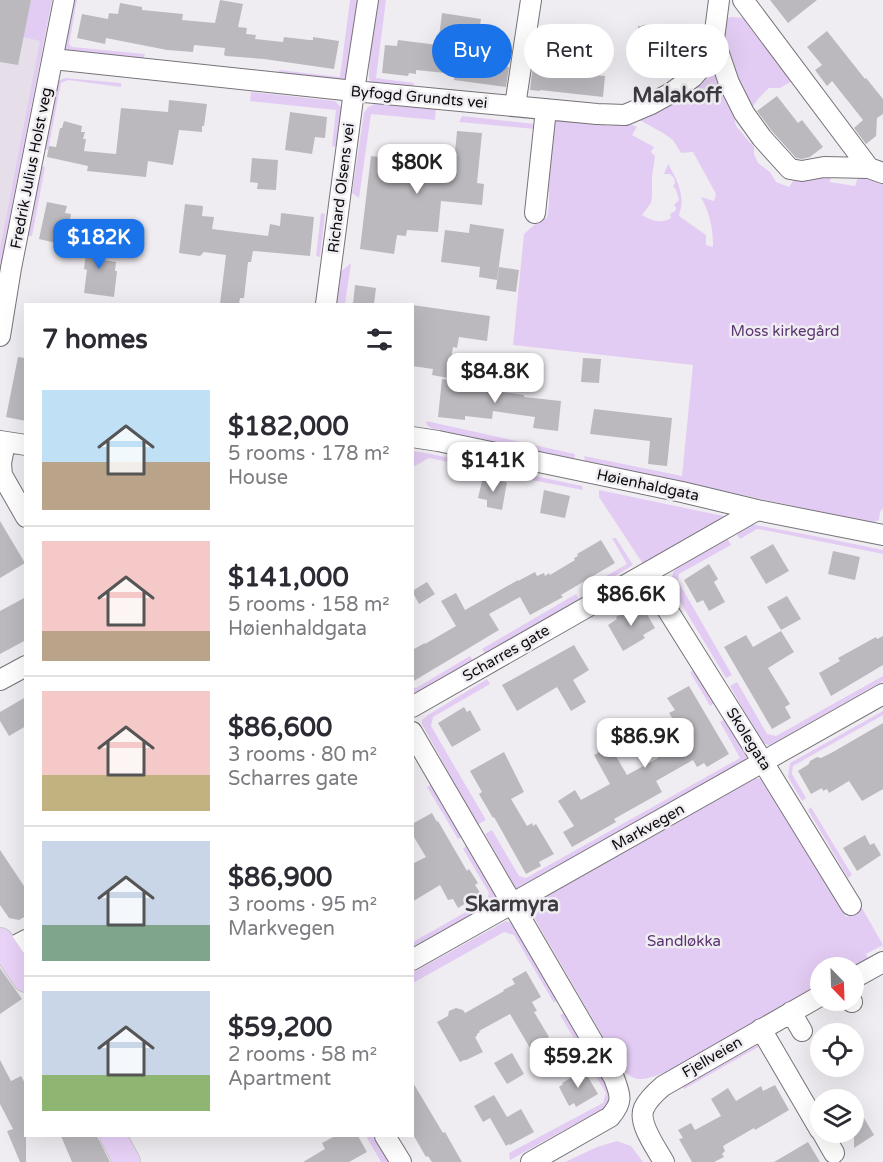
<!DOCTYPE html>
<html lang="en">
<head>
<meta charset="utf-8">
<style>
	:root { --surface:#fff; --page:#f2f2f3; --text:#2b2b33; --muted:#7c7c81; --line:#e1e1e2; --accent:#1a73e8 }
	body { margin:0; font-family:"Varela Round",sans-serif; background:var(--page); color:var(--text); height:100vh; display:flex; flex-direction:column; font-size:22px; white-space:nowrap }
	* { box-sizing:border-box; margin:0 }
	p { font-size:20px; color:var(--muted) }
	.icon { flex:none; width:33px; height:33px; fill:none; stroke:currentColor; stroke-width:2; stroke-linecap:round; stroke-linejoin:round }
	.map { position:relative; flex:1; overflow:hidden }
	.sheet { position:absolute; left:24px; top:303px; width:390px; height:834px; display:flex; flex-direction:column; background:var(--surface); border-radius:0px; box-shadow:0 6px 24px #0002 }
	.sheet>* { flex:none }
	.guide { position:absolute; left:432px; top:24px; width:360px; height:54px; display:flex; gap:12px }
	.needle { width:39px; rotate:157deg }
	.controls { position:absolute; left:810px; top:957px; display:grid; gap:12px }
	.controls a { display:grid; place-items:center; width:54px; height:54px; border-radius:50%; background:var(--surface); box-shadow:0 6px 24px #0002; font-size:30px }
	.price { position:absolute; translate:-50% -51px; padding:0 14px; border-radius:12px; background:#fff; color:#222; font-size:20px; line-height:39px; filter:drop-shadow(0 2px 3px #0008) }
	.price::after { content:''; position:absolute; left:50%; top:36px; width:18px; height:14px; margin-left:-9px; background:inherit; clip-path:polygon(0 0,100% 0,50% 100%) }
	.price.on { background:var(--accent); color:#fff }
	ul { padding:0; list-style:none }
	li { display:flex; align-items:center; gap:18px; height:150px; padding:0 18px }
	li+li { border-top:2px solid var(--line) }
	li span { display:grid; place-items:center; flex:none; width:168px; height:120px; border-radius:0px; color:#555 }
	li>.icon { margin-inline-start:auto }
	span .icon { width:72px; height:72px; fill:#fffc; stroke-width:1 }
	li b { font-size:26px }
	h2 { display:flex; justify-content:space-between; align-items:center; height:72px; padding:0 18px; font-size:26px }
	.chip { padding:0 21px; border-radius:27px; background:var(--surface); box-shadow:0 6px 24px #0002; font-size:21px; line-height:54px }
	.chip.on { background:var(--accent); color:#fff }
	.map>svg:first-child { display:block }
</style>
</head>
<body>
<div class="map">
<svg width="883" height="1162" viewBox="0 0 883 1162">
	<rect width="100%" height="100%" fill="#f0edf2"/>
	<path fill="#e6dfea" d="M 0,0 L 52,0 L 0,269 Z"/>
	<path fill="#e3ccf3" fill-rule="evenodd" d="M 31,0 L 52,0 L 1,262 L 0,262 L 0,249 L 40,41 L 23,37 Z
		M 73,0 L 77,0 L 69,44 L 72,47 L 145,54 L 143,59 L 77,51 L 76,55 L 68,53 L 64,49 Z
		M 350,0 L 359,0 L 346,83 L 278,78 L 279,70 L 340,77 Z
		M 376,0 L 386,0 L 376,78 L 414,83 L 413,87 L 374,83 L 371,82 L 369,78 L 370,42 Z
		M 730,17 L 745,18 L 792,81 L 780,88 L 769,88 L 758,99 L 750,111 L 724,43 L 724,22 Z
		M 714,57 L 724,88 L 736,111 L 734,117 L 736,126 L 754,147 L 754,154 L 758,163 L 770,172 L 776,182 L 789,187 L 793,181 L 800,177 L 815,173 L 833,172 L 865,173 L 873,180 L 883,183 L 883,508 L 880,512 L 879,520 L 872,523 L 585,461 L 584,456 L 682,476 L 693,365 L 513,345 L 524,234 L 542,218 L 547,218 L 549,204 L 549,192 L 543,186 L 551,120 L 606,122 L 606,126 L 628,123 L 637,127 L 632,135 L 654,147 L 651,152 L 655,156 L 652,176 L 652,197 L 651,203 L 642,215 C 651,221 662,224 671,218 L 670,214 L 675,211 L 676,208 L 674,205 L 679,200 L 676,190 L 673,186 L 675,183 L 674,178 L 670,174 L 664,174 L 668,164 C 675,175 684,193 681,207 C 681,210 679,213 679,216 L 706,235 L 706,245 L 713,247 C 713,228 710,214 701,197 L 714,201 L 716,194 L 693,152 L 681,153 L 673,140 L 663,133 L 634,117 C 655,108 681,98 696,80 C 703,73 708,65 714,57 ZM 831,175 L 857,176 L 858,177 L 855,186 L 830,182 Z
		M 65,78 L 121,83 L 121,87 L 68,80 L 61,83 L 48,150 L 45,149 L 58,81 Z
		M 251,92 L 335,101 L 340,106 L 343,111 L 337,147 L 332,146 L 336,110 L 250,101 Z
		M 375,104 L 436,107 L 435,120 L 371,114 L 359,198 L 352,193 L 364,113 L 368,107 Z
		M 462,116 L 534,124 L 535,129 L 459,122 Z
		M 41,166 L 45,167 L 32,236 L 28,236 Z
		M 321,213 L 325,214 L 320,257 L 316,256 Z
		M 351,263 L 345,304 L 333,303 L 338,274 Z
		M 426,421 L 575,454 L 574,461 L 431,428 L 427,425 Z
		M 413,451 L 426,453 L 514,471 L 512,475 L 429,458 L 413,467 Z
		M 525,474 L 582,486 L 583,490 L 522,478 Z
		M 599,490 L 728,517 L 643,564 L 599,497 Z
		M 750,524 L 825,538 L 883,550 L 883,554 L 764,530 L 757,529 L 740,539 L 736,533 Z
		M 612,538 L 616,538 L 633,565 L 592,590 L 589,586 L 627,564 Z
		M 727,538 L 731,545 L 679,574 L 678,581 L 732,675 L 726,678 L 670,585 L 674,569 Z
		M 576,594 L 581,603 L 487,657 L 482,649 Z
		M 470,656 L 475,663 L 413,697 L 412,687 L 416,688 Z
		M 698,668 L 718,701 L 710,706 L 690,672 Z
		M 883,676 L 883,681 L 783,738 L 785,741 L 773,747 L 761,742 L 730,686 L 737,682 L 767,734 L 776,736 Z
		M 487,679 L 490,684 L 433,717 L 431,726 L 486,820 L 477,825 L 422,724 L 422,720 L 428,715 Z
		M 883,711 L 883,715 L 793,766 L 792,774 L 806,798 L 802,801 L 788,777 L 790,763 Z
		M 728,717 L 748,754 L 745,762 L 516,889 L 485,834 L 492,830 L 519,876 L 526,878 L 740,758 L 720,722 Z
		M 756,778 L 762,779 L 767,784 L 846,917 L 862,908 L 883,945 L 866,954 L 869,960 L 854,968 L 820,968 L 820,986 C 792,1002 764,1018 735,1034 C 714,1046 661,1080 639,1079 C 630,1078 625,1072 620,1066 L 533,916 L 533,908 L 537,902 L 752,779 Z
		M 432,784 L 463,837 L 458,839 L 427,787 Z
		M 811,807 L 852,875 L 848,878 L 808,810 Z
		M 467,845 L 497,891 L 497,898 L 494,904 L 413,948 L 413,942 L 487,900 L 489,893 L 463,849 Z
		M 506,921 L 512,923 L 516,928 L 558,999 L 554,1003 L 514,935 L 504,932 L 413,983 L 412,973 Z
		M 566,1012 L 611,1091 L 610,1101 L 606,1107 L 510,1160 L 509,1153 L 603,1103 L 606,1093 L 560,1015 Z
		M 757,1045 L 760,1046 L 684,1089 L 683,1087 Z
		M 366,1136 L 374,1136 L 389,1162 L 381,1162 Z
		M 617,1141 L 631,1146 L 643,1162 L 565,1162 L 597,1147 Z"/>
	<path fill="#bcb9be" d="M 0,0 L 31,0 L 18,65 L 0,62 Z
		M 220,0 L 243,4 L 238,27 L 247,28 L 246,34 L 256,35 L 255,39 L 283,42 L 284,37 L 309,40 L 313,40 L 313,37 L 339,41 L 334,69 L 264,59 L 226,56 L 224,55 L 225,48 L 194,45 L 193,52 L 167,50 L 106,38 L 105,44 L 77,38 L 82,14 L 108,19 L 109,13 L 118,14 L 120,3 L 142,7 L 142,10 L 183,14 L 182,20 L 215,23 Z
		M 770,0 L 817,0 L 788,23 Z
		M 442,13 L 481,19 L 476,56 L 482,59 L 481,64 L 509,67 L 506,87 L 454,80 L 455,74 L 416,70 L 416,74 L 409,73 L 408,76 L 382,73 L 385,45 L 397,46 L 398,40 L 438,45 Z
		M 668,24 L 668,33 L 682,32 L 683,50 L 668,51 L 669,61 L 643,62 L 643,49 L 639,49 L 638,26 L 642,26 L 642,25 Z
		M 827,31 L 865,79 L 866,78 L 883,99 L 883,114 L 877,118 L 876,137 L 876,136 L 866,144 L 854,128 L 863,120 L 832,81 L 827,86 L 815,70 L 822,65 L 807,47 Z
		M 537,55 L 596,61 L 594,75 L 605,76 L 603,97 L 540,90 L 540,91 L 530,90 L 533,65 L 536,65 Z
		M 777,96 L 798,123 L 802,120 L 823,147 L 810,157 L 802,159 L 796,158 L 771,130 L 757,111 Z
		M 169,100 L 207,104 L 204,126 L 202,126 L 202,132 L 179,130 L 173,165 L 148,161 L 146,177 L 87,171 L 88,166 L 47,157 L 49,146 L 56,147 L 60,128 L 62,128 L 64,121 L 82,126 L 81,132 L 85,132 L 83,139 L 86,139 L 84,151 L 116,154 L 121,108 L 168,112 Z
		M 290,112 L 327,117 L 325,138 L 315,137 L 312,154 L 285,150 Z
		M 457,131 L 482,133 L 477,183 L 484,184 L 482,205 L 441,201 L 438,232 L 407,230 L 406,236 L 397,235 L 394,254 L 360,249 L 371,156 L 404,160 L 403,170 L 453,174 Z
		M 252,158 L 278,160 L 276,190 L 257,189 L 258,183 L 250,182 Z
		M 47,202 L 67,206 L 65,213 L 71,214 L 65,245 L 39,239 Z
		M 185,204 L 203,206 L 202,216 L 214,217 L 212,229 L 268,236 L 270,224 L 280,226 L 281,213 L 314,217 L 310,256 L 253,251 L 251,262 L 248,262 L 244,298 L 240,298 L 239,304 L 220,304 L 226,255 L 204,252 L 200,256 L 179,253 Z
		M 470,224 L 504,229 L 497,280 L 479,277 L 480,267 L 441,262 L 445,230 L 469,233 Z
		M 88,237 L 106,239 L 103,260 L 116,262 L 115,271 L 117,271 L 114,297 L 84,293 L 87,270 L 84,269 Z
		M 499,267 L 519,270 L 516,292 L 496,289 Z
		M 355,285 L 376,288 L 374,304 L 353,304 Z
		M 412,305 L 490,316 L 487,341 L 459,337 L 457,348 L 453,347 L 448,378 L 432,375 L 433,369 L 412,366 Z
		M 18,357 L 26,358 L 26,421 L 6,417 Z
		M 583,358 L 601,359 L 599,383 L 581,382 Z
		M 442,379 L 496,385 L 495,391 L 524,395 L 524,397 L 561,401 L 558,431 L 533,428 L 535,417 L 493,411 L 492,419 L 465,416 L 465,420 L 438,417 Z
		M 594,409 L 672,418 L 667,466 L 648,464 L 650,441 L 590,434 Z
		M 483,477 L 507,482 L 502,510 L 487,507 L 487,500 L 478,498 Z
		M 544,490 L 570,496 L 565,518 L 540,513 Z
		M 0,521 L 25,563 L 0,578 Z
		M 601,540 L 615,563 L 561,595 L 563,597 L 530,615 L 520,597 L 489,614 L 499,630 L 412,682 L 412,650 L 425,643 L 425,644 L 456,626 L 441,601 L 456,593 L 465,610 L 518,580 L 518,581 L 535,572 L 537,576 L 544,573 L 545,576 L 549,573 L 550,575 L 575,560 L 574,558 L 578,556 L 577,554 Z
		M 773,544 L 789,571 L 766,584 L 750,557 Z
		M 833,551 L 860,557 L 855,580 L 828,574 Z
		M 709,564 L 718,579 L 714,582 L 725,602 L 709,611 L 703,600 L 697,603 L 684,580 Z
		M 427,582 L 435,594 L 419,604 L 412,591 Z
		M 787,596 L 801,619 L 781,630 L 767,607 Z
		M 26,597 L 26,640 L 0,654 L 0,611 Z
		M 642,606 L 655,628 L 643,635 L 645,638 L 623,651 L 608,625 L 617,619 L 616,617 L 631,608 L 632,610 Z
		M 781,631 L 794,652 L 768,668 L 790,704 L 785,707 L 791,718 L 772,729 L 724,647 L 746,635 L 753,647 Z
		M 883,636 L 883,665 L 831,696 L 819,673 L 840,661 L 838,658 L 876,637 L 877,639 Z
		M 574,645 L 589,670 L 573,680 L 586,702 L 571,711 L 557,687 L 517,711 L 502,685 Z
		M 689,686 L 729,754 L 707,767 L 704,763 L 697,767 L 693,760 L 656,781 L 662,792 L 614,819 L 616,822 L 572,847 L 563,832 L 574,826 L 558,801 L 575,790 L 581,800 L 610,784 L 594,755 L 610,746 L 627,775 L 658,758 L 647,740 L 676,724 L 669,713 L 675,710 L 667,698 Z
		M 26,697 L 26,726 L 9,736 L 0,721 L 0,712 Z
		M 464,707 L 467,712 L 470,710 L 481,730 L 452,747 L 438,723 Z
		M 883,723 L 883,789 L 862,801 L 849,781 L 829,793 L 827,789 L 823,791 L 822,788 L 811,794 L 798,771 L 809,764 L 810,761 L 817,757 L 821,758 L 833,752 Z
		M 504,752 L 524,792 L 511,799 L 527,826 L 532,823 L 533,826 L 536,824 L 554,854 L 539,862 L 541,866 L 526,874 L 494,817 L 493,818 L 479,794 L 482,792 L 470,771 Z
		M 432,813 L 437,822 L 438,821 L 467,871 L 469,869 L 478,883 L 475,885 L 481,894 L 458,908 L 453,899 L 448,900 L 440,885 L 412,902 L 412,864 L 426,857 L 412,834 L 412,824 Z
		M 865,835 L 870,845 L 874,843 L 881,855 L 857,871 L 843,848 Z
		M 0,850 L 26,889 L 26,916 L 19,920 L 9,918 L 0,905 Z
		M 0,968 L 22,999 L 0,1014 Z
		M 526,971 L 541,997 L 532,1002 L 537,1011 L 534,1012 L 549,1037 L 530,1048 L 510,1014 L 479,1031 L 480,1032 L 477,1034 L 477,1036 L 475,1037 L 483,1052 L 466,1060 L 464,1060 L 460,1062 L 437,1022 L 448,1016 L 449,1011 L 456,1008 L 463,1010 L 465,1013 L 504,991 L 503,990 L 515,984 L 512,979 Z
		M 512,1053 L 524,1074 L 507,1084 L 494,1063 Z
		M 0,1060 L 11,1081 L 21,1076 L 26,1085 L 26,1162 L 20,1162 L 7,1131 L 13,1129 L 0,1104 Z
		M 584,1070 L 598,1094 L 576,1107 L 574,1103 L 569,1106 L 559,1087 L 563,1084 L 562,1083 Z
		M 412,1081 L 443,1133 L 445,1132 L 462,1162 L 432,1162 L 428,1156 L 426,1157 L 412,1133 Z
		M 775,1085 L 789,1110 L 755,1130 L 754,1128 L 723,1146 L 725,1151 L 722,1154 L 724,1157 L 714,1162 L 692,1162 L 679,1139 L 683,1138 L 678,1130 L 691,1123 L 695,1130 L 721,1116 L 711,1099 L 728,1088 L 736,1101 L 761,1086 L 763,1091 Z
		M 494,1095 L 507,1117 L 521,1109 L 534,1132 L 510,1145 L 509,1144 L 506,1146 L 490,1118 L 483,1122 L 474,1106 Z
		M 854,1101 L 874,1135 L 854,1148 Z
		M 61,1136 L 97,1136 L 110,1162 L 72,1162 Z
		M 335,1136 L 358,1136 L 367,1152 L 349,1162 L 303,1162 L 325,1149 L 322,1143 Z
		M 808,1142 L 820,1162 L 774,1162 Z"/>
	<g fill="none" stroke-linecap="round" stroke-linejoin="round">
		<g stroke="#777479" stroke-width="22">
			<path id="minor" d="M 743,0 L 869,168 L 883,173
				M 714,39 L 729,83 L 744,113 L 762,138 L 790,169 L 802,171 L 824,167 L 869,168
				M 53,59 L 354,91 L 597,114 L 625,115 L 651,104 L 671,93 L 693,77 L 704,64 L 711,50 L 714,39 L 719,0
				M 515,106 L 531,0
				M 535,213 L 546,109
				M 326,304 L 354,91 L 368,0
				M 0,336 L 11,268 L 64,0
				M 412,437 L 438,441 L 682,492 L 757,510 L 883,535
				M 0,441 L 26,445
				M 5,443 L 1,463 L 2,475 L 26,517
				M 645,574 L 763,762 L 851,905
				M 0,680 L 26,666
				M 412,707 L 757,510
				M 412,732 L 614,1078 C 621,1096 623,1102 610,1117 L 531,1162
				M 7,950 L 26,940
				M 412,960 L 883,694
				M 854,978 L 883,962
				M 851,1000 L 852,1002
				M 791,1012 L 802,1031
				M 761,1029 L 820,1130
				M 822,1132 L 834,1153
				M 385,1136 L 401,1162
				M 664,1162 C 657,1149 637,1123 644,1108 C 648,1099 656,1092 663,1086 L 820,996"/>
		</g>
		<g stroke="#cacaca" stroke-width="28">
			<path id="major" d="M 0,941 L 26,979
				M 113,1136 L 127,1162"/>
		</g>
		<use href="#minor" stroke="#fff" stroke-width="20"/>
		<use href="#major" stroke="#e9d3f8" stroke-width="26"/>
	</g>
	<g text-anchor="middle" stroke-width="5" stroke-linejoin="round" paint-order="stroke">
		<g font-size="15" fill="#0c0c0d" stroke="#f0edf2">
			<text transform="translate(419 97) rotate(5)" y="5">Byfogd Grundts vei</text>
			<text transform="translate(31 168) rotate(-79)" y="5">Fredrik Julius Holst veg</text>
			<text transform="translate(341 188) rotate(-83)" y="5">Richard Olsens vei</text>
			<text transform="translate(648 485) rotate(12)" y="5">Høienhaldgata</text>
			<text transform="translate(506 653) rotate(-30)" y="5">Scharres gate</text>
			<text transform="translate(749 739) rotate(58)" y="5">Skolegata</text>
			<text transform="translate(648 827) rotate(-29)" y="5">Markvegen</text>
			<text transform="translate(712 1057) rotate(-30)" y="5">Fjellveien</text>
		</g>
		<g font-size="15" fill="#5a3570" stroke="#f0edf2">
			<text x="785" y="336">Moss kirkegård</text>
			<text x="684" y="946">Sandløkka</text>
		</g>
		<g font-size="21" font-weight="bold" fill="#3d3b3f" stroke="#f0edf2">
			<text x="677" y="102">Malakoff</text>
			<text x="512" y="911">Skarmyra</text>
		</g>
	</g>
</svg>
<div class="controls">
<a><svg class="needle" viewBox="-14 -14 28 28"><path d="M0-13l5 13h-10z" fill="#e53935"/><path d="M0 13l5-13h-10z" fill="#7c7c81"/></svg></a>
<a><svg class="icon" aria-label="locate" viewBox="0 0 24 24"><circle cx="12" cy="12" r="6"/><path d="M12 2v4M12 18v4M2 12h4M18 12h4"/></svg></a>
<a><svg class="icon" aria-label="layers" viewBox="0 0 24 24"><path d="M12 4l9 5-9 5-9-5zM3 14l9 5 9-5"/></svg></a>
</div>
<b class="price" style="left:417px;top:195px">$80K</b>
<b class="price on" style="left:99px;top:270px">$182K</b>
<b class="price" style="left:495px;top:404px">$84.8K</b>
<b class="price" style="left:493px;top:493px">$141K</b>
<b class="price" style="left:631px;top:627px">$86.6K</b>
<b class="price" style="left:645px;top:769px">$86.9K</b>
<b class="price" style="left:578px;top:1089px">$59.2K</b>
<div class="guide">
<a class="chip on">Buy</a>
<a class="chip">Rent</a>
<a class="chip">Filters</a>
</div>
<section class="sheet">
<h2>7 homes<svg class="icon" aria-label="filters" viewBox="0 0 24 24"><path d="M4 7h16M4 17h16"/><circle cx="9" cy="7" r="2"/><circle cx="15" cy="17" r="2"/></svg></h2>
<ul>
<li><span style="background:linear-gradient(#bfe0f5 60%,#b9a48a 0)"><svg class="icon" aria-label="home" viewBox="0 0 24 24"><path d="M3 11l9-7 9 7M6 9v11h12V9"/></svg></span><div><b>$182,000</b><p>5 rooms · 178 m²</p><p>House</p></div></li>
<li><span style="background:linear-gradient(#f6c9c9 75%,#b9a48a 0)"><svg class="icon" aria-label="home" viewBox="0 0 24 24"><path d="M3 11l9-7 9 7M6 9v11h12V9"/></svg></span><div><b>$141,000</b><p>5 rooms · 158 m²</p><p>Høienhaldgata</p></div></li>
<li><span style="background:linear-gradient(#f6c9c9 70%,#c2b280 0)"><svg class="icon" aria-label="home" viewBox="0 0 24 24"><path d="M3 11l9-7 9 7M6 9v11h12V9"/></svg></span><div><b>$86,600</b><p>3 rooms · 80 m²</p><p>Scharres gate</p></div></li>
<li><span style="background:linear-gradient(#c9d6e8 70%,#7fa58c 0)"><svg class="icon" aria-label="home" viewBox="0 0 24 24"><path d="M3 11l9-7 9 7M6 9v11h12V9"/></svg></span><div><b>$86,900</b><p>3 rooms · 95 m²</p><p>Markvegen</p></div></li>
<li><span style="background:linear-gradient(#c9d6e8 70%,#8fb573 0)"><svg class="icon" aria-label="home" viewBox="0 0 24 24"><path d="M3 11l9-7 9 7M6 9v11h12V9"/></svg></span><div><b>$59,200</b><p>2 rooms · 58 m²</p><p>Apartment</p></div></li>
</ul>
</section>
</div>
</body>
</html>
